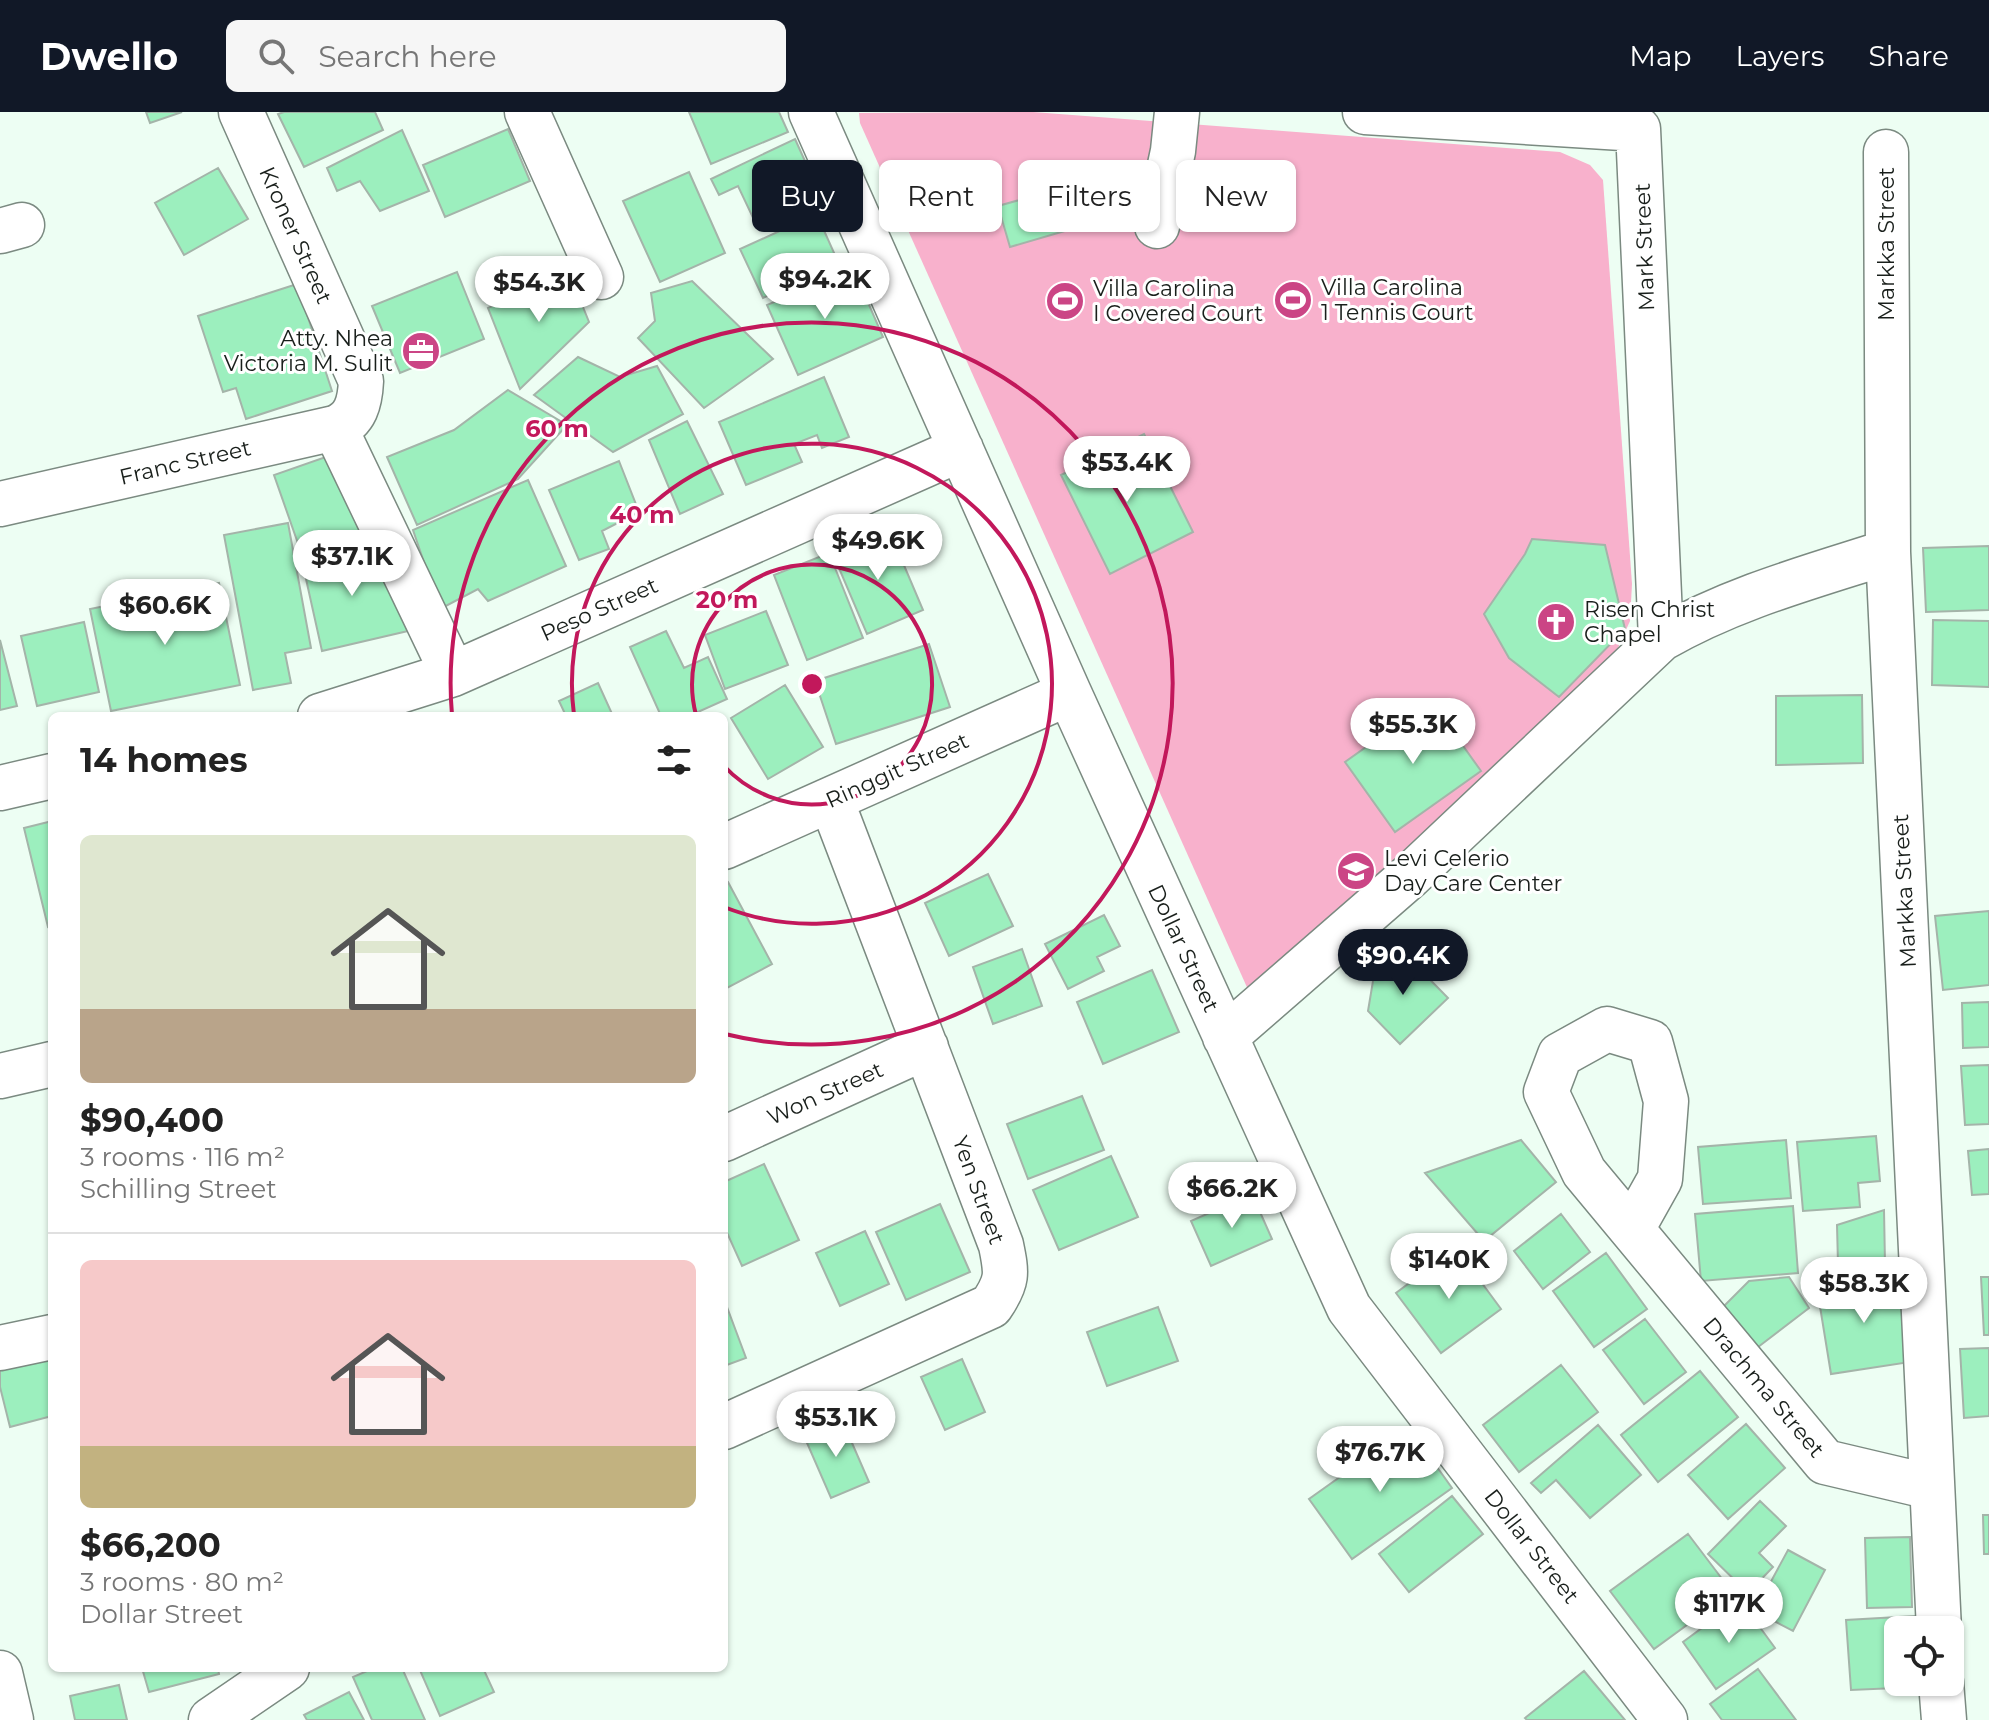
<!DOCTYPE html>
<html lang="en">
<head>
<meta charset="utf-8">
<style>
	:root { --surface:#fff; --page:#f6f6f6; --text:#222; --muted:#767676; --line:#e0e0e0; --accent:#111827 }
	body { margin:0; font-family:Montserrat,sans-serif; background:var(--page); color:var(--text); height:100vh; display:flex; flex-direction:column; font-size:30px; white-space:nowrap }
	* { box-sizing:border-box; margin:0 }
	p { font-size:26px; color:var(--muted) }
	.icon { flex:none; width:44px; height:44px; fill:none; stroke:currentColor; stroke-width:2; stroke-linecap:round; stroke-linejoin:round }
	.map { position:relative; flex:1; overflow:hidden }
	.side { position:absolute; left:48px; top:600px; width:680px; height:960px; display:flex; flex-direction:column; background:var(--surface); border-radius:12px; box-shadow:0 2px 6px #0004 }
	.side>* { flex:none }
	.banner { position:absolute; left:752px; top:48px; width:760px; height:72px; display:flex; gap:16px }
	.buttons { position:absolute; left:1884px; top:1504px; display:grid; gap:16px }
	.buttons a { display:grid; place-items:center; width:80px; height:80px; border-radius:12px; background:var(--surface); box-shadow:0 2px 6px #0004; font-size:40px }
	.price { position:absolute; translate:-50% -68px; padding:0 18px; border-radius:28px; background:#fff; color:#222; font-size:26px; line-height:52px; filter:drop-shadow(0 2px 4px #0008) }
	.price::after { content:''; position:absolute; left:50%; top:48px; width:24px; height:18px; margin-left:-12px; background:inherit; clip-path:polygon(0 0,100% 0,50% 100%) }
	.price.current { background:var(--accent); color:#fff }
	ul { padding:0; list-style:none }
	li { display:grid; align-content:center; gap:16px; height:424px; padding:0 32px }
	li+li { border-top:2px solid var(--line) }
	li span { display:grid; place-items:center; height:248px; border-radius:12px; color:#555 }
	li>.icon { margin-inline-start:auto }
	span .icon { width:144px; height:144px; fill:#fffc; stroke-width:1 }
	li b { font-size:34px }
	h2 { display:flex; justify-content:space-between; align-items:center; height:96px; padding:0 32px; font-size:34px }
	.chip { padding:0 28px; border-radius:12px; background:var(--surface); box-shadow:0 2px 6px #0004; font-size:28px; line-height:72px }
	.chip.current { background:var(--accent); color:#fff }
	header { display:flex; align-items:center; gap:48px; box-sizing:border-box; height:112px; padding:0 40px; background:var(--accent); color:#fff }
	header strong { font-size:38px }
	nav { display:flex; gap:44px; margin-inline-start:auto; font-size:28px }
	.search { width:560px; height:72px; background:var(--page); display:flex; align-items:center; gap:20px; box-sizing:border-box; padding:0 28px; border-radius:12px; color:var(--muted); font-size:30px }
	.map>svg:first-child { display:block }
</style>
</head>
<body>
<header>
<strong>Dwello</strong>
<div class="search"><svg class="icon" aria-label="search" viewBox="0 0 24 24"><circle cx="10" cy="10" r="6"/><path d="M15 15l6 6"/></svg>Search here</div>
<nav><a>Map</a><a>Layers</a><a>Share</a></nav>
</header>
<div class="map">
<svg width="1989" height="1608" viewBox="0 0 1989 1608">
	<rect width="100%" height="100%" fill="#edfef3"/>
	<path fill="#f8b1cc" d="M 1033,0 L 1560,40 L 1590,53 L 1603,68 L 1632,472 L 1630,509 L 1617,538 L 1341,801 L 1250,882 L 860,11 L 859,1 Z"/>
	<path fill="#9cefbe" stroke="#a4b4a9" stroke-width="2" d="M 146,0 L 182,0 L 150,11 Z
		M 284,0 L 375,0 L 383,18 L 304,55 L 278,2 Z
		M 689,0 L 779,0 L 788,20 L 711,52 Z
		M 508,17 L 530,69 L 445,105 L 423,53 Z
		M 402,18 L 429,79 L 380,99 L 360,69 L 337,79 L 327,56 Z
		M 795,27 L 819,80 L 755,110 L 738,74 L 719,83 L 711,67 Z
		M 218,56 L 248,107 L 184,143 L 155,91 Z
		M 689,60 L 725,141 L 660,170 L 623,89 Z
		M 1055,78 L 1068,118 L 1010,135 L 998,94 Z
		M 813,94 L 839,152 L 763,186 L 740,137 L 782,118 L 778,109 Z
		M 853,156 L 883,225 L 798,263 L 767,193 Z
		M 568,158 L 589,210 L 520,277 L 488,196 Z
		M 457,160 L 484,227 L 400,261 L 372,194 Z
		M 692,169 L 773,247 L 704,296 L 638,226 L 655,209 L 651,181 Z
		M 297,172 L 332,279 L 246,307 L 236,276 L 223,280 L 198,204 Z
		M 578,245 L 620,265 L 657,254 L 683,302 L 613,340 L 534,283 Z
		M 824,265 L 849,325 L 822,336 L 817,323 L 794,332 L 802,350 L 746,373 L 719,310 Z
		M 508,278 L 567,313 L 518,367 L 417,413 L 387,345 L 454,318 Z
		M 687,309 L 723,382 L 680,402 L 649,328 Z
		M 1144,322 L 1193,420 L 1110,462 L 1061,363 Z
		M 340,340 L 371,429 L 344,438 L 340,426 L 301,440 L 274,363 Z
		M 619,349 L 639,400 L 602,419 L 609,437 L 579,448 L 549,378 Z
		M 528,368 L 566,454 L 488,489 L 478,477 L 440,497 L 413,418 Z
		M 288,411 L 311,536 L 285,541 L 291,571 L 253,578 L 224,423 Z
		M 889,418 L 923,498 L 867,522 L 833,442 Z
		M 1532,427 L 1605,433 L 1625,517 L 1559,585 L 1509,546 L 1484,502 L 1525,442 Z
		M 376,432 L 408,519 L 322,539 L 302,449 Z
		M 1989,434 L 1989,498 L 1926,500 L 1923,436 Z
		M 829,441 L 863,526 L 807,548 L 774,463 Z
		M 219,471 L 240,573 L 111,599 L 90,497 Z
		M 766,499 L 788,553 L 725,577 L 705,523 Z
		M 1933,508 L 1989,509 L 1989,575 L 1932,573 Z
		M 84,510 L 99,580 L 37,594 L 21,524 Z
		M 666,519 L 684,556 L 708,545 L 727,587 L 689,604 L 661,604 L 630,535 Z
		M 0,528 L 17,594 L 0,598 Z
		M 929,532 L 950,595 L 836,632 L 815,569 Z
		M 598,571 L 613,604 L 566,604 L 559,589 Z
		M 785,573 L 823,635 L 768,667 L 731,606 Z
		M 1862,583 L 1863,651 L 1776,653 L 1776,584 Z
		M 1431,589 L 1481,659 L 1395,720 L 1345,650 Z
		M 52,709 L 52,814 L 48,815 L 24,716 Z
		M 988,762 L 1013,814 L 949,844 L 925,791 Z
		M 728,770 L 772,852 L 727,876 L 724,871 L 724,772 Z
		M 1989,799 L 1989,873 L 1943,878 L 1935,804 Z
		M 1104,803 L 1120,834 L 1097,845 L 1104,859 L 1068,877 L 1045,832 Z
		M 1022,837 L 1042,894 L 993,912 L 973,855 Z
		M 1401,838 L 1448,886 L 1400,932 L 1368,899 L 1374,863 Z
		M 1152,858 L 1179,920 L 1103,952 L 1077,890 Z
		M 1989,890 L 1989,935 L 1963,936 L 1962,891 Z
		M 1989,953 L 1989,1012 L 1965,1013 L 1961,954 Z
		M 1082,984 L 1104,1038 L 1028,1067 L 1007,1012 Z
		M 1876,1024 L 1880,1069 L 1858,1071 L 1860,1095 L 1803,1099 L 1797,1030 Z
		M 1521,1028 L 1556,1070 L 1484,1129 L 1425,1061 Z
		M 1786,1028 L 1791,1086 L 1703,1092 L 1698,1035 Z
		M 1989,1037 L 1989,1082 L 1972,1083 L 1968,1039 Z
		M 1111,1044 L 1138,1105 L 1059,1138 L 1033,1078 Z
		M 764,1052 L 799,1128 L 742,1154 L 724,1114 L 724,1070 Z
		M 1252,1082 L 1272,1127 L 1211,1154 L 1191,1109 Z
		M 940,1092 L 970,1160 L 906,1188 L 876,1120 Z
		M 1793,1094 L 1798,1161 L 1701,1169 L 1695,1102 Z
		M 1884,1098 L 1885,1152 L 1838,1152 L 1837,1113 Z
		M 1561,1102 L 1590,1140 L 1543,1177 L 1514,1139 Z
		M 865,1119 L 889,1172 L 840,1194 L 816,1141 Z
		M 1456,1136 L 1501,1197 L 1441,1241 L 1396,1181 Z
		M 1606,1141 L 1647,1197 L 1594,1235 L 1553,1179 Z
		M 1896,1164 L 1910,1250 L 1831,1262 L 1817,1176 Z
		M 1789,1165 L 1809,1196 L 1749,1242 L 1714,1204 L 1749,1169 Z
		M 1981,1165 L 1989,1165 L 1989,1223 L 1984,1223 Z
		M 724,1187 L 746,1246 L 724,1254 Z
		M 1158,1195 L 1178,1249 L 1107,1274 L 1087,1220 Z
		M 1645,1207 L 1686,1260 L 1644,1292 L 1603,1238 Z
		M 1989,1236 L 1989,1304 L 1964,1306 L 1960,1237 Z
		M 52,1245 L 52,1304 L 10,1315 L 0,1275 L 0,1257 Z
		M 962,1247 L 985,1300 L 945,1318 L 921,1265 Z
		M 1561,1253 L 1598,1300 L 1519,1360 L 1483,1313 Z
		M 1700,1259 L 1738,1305 L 1658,1370 L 1621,1323 Z
		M 842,1308 L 869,1370 L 831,1386 L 804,1324 Z
		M 1746,1312 L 1785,1356 L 1728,1407 L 1688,1363 Z
		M 1598,1313 L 1641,1363 L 1590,1406 L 1556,1368 L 1541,1381 L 1531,1371 Z
		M 1409,1316 L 1452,1376 L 1352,1447 L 1309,1387 Z
		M 1452,1384 L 1483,1422 L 1409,1480 L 1379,1442 Z
		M 1760,1389 L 1786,1414 L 1759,1441 L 1773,1455 L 1748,1481 L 1708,1442 Z
		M 1983,1403 L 1989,1403 L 1989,1442 L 1984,1442 Z
		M 1688,1422 L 1732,1480 L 1654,1537 L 1610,1479 Z
		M 1910,1425 L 1912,1495 L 1867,1496 L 1865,1426 Z
		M 1788,1438 L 1825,1458 L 1793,1519 L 1755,1499 Z
		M 1740,1488 L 1775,1536 L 1716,1577 L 1683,1530 Z
		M 1915,1504 L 1916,1518 L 1898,1518 L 1898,1570 L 1919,1570 L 1919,1575 L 1851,1578 L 1846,1508 Z
		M 142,1556 L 218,1556 L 219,1562 L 149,1580 Z
		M 374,1556 L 402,1556 L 425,1608 L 372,1608 L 353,1565 Z
		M 419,1556 L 483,1556 L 494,1580 L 440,1604 Z
		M 1758,1557 L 1796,1608 L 1722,1608 L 1710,1592 Z
		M 1584,1559 L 1625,1608 L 1527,1608 L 1525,1606 Z
		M 119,1573 L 127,1608 L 75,1608 L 70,1584 Z
		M 349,1580 L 364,1608 L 307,1608 L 304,1603 Z"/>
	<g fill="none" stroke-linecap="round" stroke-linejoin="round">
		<g stroke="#7b8a81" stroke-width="47">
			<path id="minor" d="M 527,0 L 601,165
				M 811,0 L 1069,581 L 1349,1196 L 1665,1608
				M 1365,0 L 1638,17 L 1661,527
				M 1886,40 L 1888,440 L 1939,1518
				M 1157,114 L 1173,39 L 1177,0
				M 0,119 L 22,113
				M 335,316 L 453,562
				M 0,392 L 335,316 C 356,308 360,290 361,269 L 241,0
				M 320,604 L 453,562 L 961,337
				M 0,676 L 52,664
				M 724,735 L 1069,581
				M 1225,925 L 1410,764 L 1661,527 C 1732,486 1810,465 1888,440
				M 0,964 L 52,952
				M 724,1027 L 926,935
				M 1632,1117 L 1660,1067 L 1666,989 L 1650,930 L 1607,917 L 1560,943 L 1546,980 L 1584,1060 L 1825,1350 L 1931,1375
				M 0,1236 L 52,1225
				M 724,1315 L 991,1194 C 1008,1169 1007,1162 1001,1133 L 831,688
				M 0,1561 L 11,1608
				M 1941,1570 L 1944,1608
				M 211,1608 L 287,1556"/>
		</g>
		<use href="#minor" stroke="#fff" stroke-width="44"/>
	</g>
	<g fill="none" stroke="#c2185b" stroke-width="4">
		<path d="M696 603A120 120 0 1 1 724 654"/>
		<path d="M574 603A240 240 0 1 1 724 795"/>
		<path d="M452 603A361 361 0 1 1 725 922"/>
	</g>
	<defs>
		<g id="stadium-disc" transform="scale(2)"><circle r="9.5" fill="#cb4585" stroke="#fff"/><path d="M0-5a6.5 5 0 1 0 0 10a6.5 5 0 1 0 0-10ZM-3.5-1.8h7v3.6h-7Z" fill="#fff"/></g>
		<g id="office-disc" transform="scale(2)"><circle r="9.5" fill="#cb4585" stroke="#fff"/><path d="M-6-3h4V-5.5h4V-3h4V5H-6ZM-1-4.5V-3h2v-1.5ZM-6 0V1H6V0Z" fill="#fff"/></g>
		<g id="church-disc" transform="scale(2)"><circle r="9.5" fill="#cb4585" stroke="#fff"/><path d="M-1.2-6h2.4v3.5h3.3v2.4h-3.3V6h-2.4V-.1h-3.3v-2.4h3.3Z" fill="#fff"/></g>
		<g id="school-disc" transform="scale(2)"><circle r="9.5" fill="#cb4585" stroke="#fff"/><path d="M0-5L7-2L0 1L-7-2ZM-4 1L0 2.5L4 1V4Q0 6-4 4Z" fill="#fff"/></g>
	</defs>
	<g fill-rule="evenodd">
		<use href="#stadium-disc" x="1293" y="188"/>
		<use href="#stadium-disc" x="1065" y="189"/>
		<use href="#office-disc" x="421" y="239"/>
		<use href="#church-disc" x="1556" y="510"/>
		<use href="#school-disc" x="1356" y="759"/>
	</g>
	<g text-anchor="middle" stroke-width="6" stroke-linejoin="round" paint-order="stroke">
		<g font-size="22" fill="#191f1b" stroke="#fff">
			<text transform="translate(296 123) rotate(66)" y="8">Kroner Street</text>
			<text transform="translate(1886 132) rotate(-90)" y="8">Markka Street</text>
			<text transform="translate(1644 135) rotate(-92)" y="8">Mark Street</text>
			<text transform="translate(185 350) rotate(-13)" y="8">Franc Street</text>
			<text transform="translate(599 497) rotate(-24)" y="8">Peso Street</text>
			<text transform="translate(897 658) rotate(-24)" y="8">Ringgit Street</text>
			<text transform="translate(1904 779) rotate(-93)" y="8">Markka Street</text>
			<text transform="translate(1184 836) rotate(65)" y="8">Dollar Street</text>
			<text transform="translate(825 981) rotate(-24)" y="8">Won Street</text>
			<text transform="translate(979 1078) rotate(70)" y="8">Yen Street</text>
			<text transform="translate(1764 1275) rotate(50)" y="8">Drachma Street</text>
			<text transform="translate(1532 1434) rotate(52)" y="8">Dollar Street</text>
		</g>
		<g font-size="22" fill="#191f1b" stroke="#fff" text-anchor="start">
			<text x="1321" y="183">Villa Carolina<tspan x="1321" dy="25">1 Tennis Court</tspan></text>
			<text x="1093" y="184">Villa Carolina<tspan x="1093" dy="25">I Covered Court</tspan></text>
			<text x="393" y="234" text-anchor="end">Atty. Nhea<tspan x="393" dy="25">Victoria M. Sulit</tspan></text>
			<text x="1584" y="505">Risen Christ<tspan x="1584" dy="25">Chapel</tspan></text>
			<text x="1384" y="754">Levi Celerio<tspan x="1384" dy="25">Day Care Center</tspan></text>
		</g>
	</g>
	<circle cx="812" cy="572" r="12" fill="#c2185b" stroke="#fff" stroke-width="4"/>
	<g font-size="24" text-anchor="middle" font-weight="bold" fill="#c2185b" stroke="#fff" stroke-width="6" stroke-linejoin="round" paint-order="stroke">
		<text x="557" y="325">60 m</text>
		<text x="642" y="411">40 m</text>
		<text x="727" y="496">20 m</text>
	</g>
</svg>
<div class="buttons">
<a><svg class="icon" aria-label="locate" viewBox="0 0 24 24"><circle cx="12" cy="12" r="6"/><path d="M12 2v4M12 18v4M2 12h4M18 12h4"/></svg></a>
</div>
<b class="price" style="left:825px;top:209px">$94.2K</b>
<b class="price" style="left:539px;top:212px">$54.3K</b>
<b class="price" style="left:1127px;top:392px">$53.4K</b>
<b class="price" style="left:878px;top:470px">$49.6K</b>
<b class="price" style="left:352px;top:486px">$37.1K</b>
<b class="price" style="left:165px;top:535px">$60.6K</b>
<b class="price" style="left:1413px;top:654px">$55.3K</b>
<b class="price current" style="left:1403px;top:885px">$90.4K</b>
<b class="price" style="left:1232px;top:1118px">$66.2K</b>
<b class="price" style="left:1449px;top:1189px">$140K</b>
<b class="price" style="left:1864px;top:1213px">$58.3K</b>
<b class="price" style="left:836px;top:1347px">$53.1K</b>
<b class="price" style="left:1380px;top:1382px">$76.7K</b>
<b class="price" style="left:1729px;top:1533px">$117K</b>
<div class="banner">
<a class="chip current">Buy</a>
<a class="chip">Rent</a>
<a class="chip">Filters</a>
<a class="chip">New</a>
</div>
<section class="side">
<h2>14 homes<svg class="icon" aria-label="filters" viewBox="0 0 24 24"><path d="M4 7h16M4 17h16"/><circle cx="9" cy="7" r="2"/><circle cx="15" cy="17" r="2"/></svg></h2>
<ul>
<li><span style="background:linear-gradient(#dfe7d0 70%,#b9a48a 0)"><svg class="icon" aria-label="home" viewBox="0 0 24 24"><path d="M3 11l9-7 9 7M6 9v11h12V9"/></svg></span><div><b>$90,400</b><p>3 rooms · 116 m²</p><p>Schilling Street</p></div></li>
<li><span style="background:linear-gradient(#f6c9c9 75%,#c2b280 0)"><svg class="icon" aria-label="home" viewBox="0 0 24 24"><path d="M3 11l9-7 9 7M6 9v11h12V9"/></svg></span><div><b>$66,200</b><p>3 rooms · 80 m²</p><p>Dollar Street</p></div></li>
</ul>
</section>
</div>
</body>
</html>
